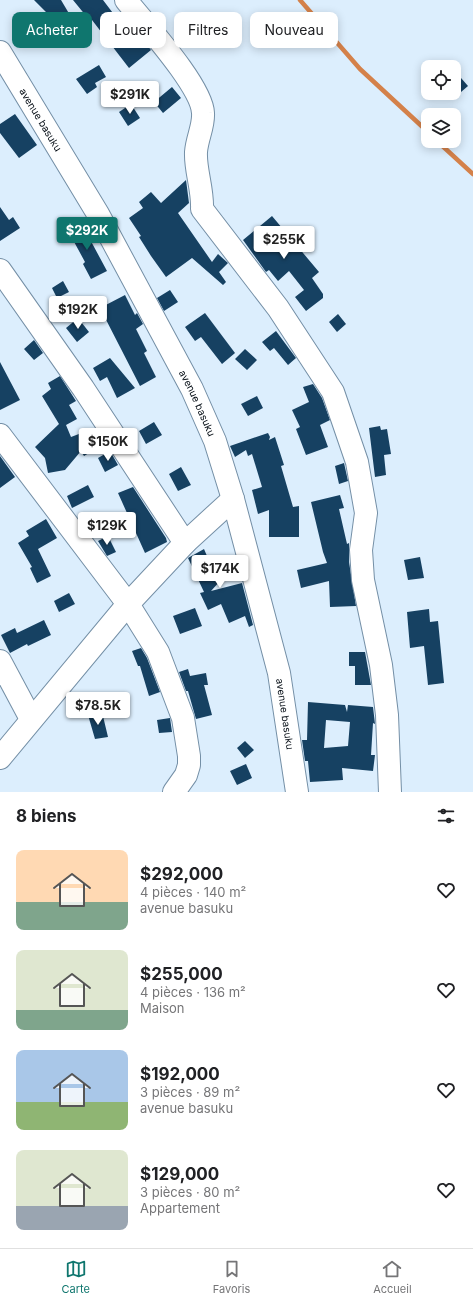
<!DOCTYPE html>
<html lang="fr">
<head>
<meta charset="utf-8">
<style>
	:root { --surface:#fff; --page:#f6f6f6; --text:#202124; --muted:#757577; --line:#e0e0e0; --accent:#0f766e }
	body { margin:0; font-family:Inter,sans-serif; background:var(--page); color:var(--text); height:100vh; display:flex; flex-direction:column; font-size:15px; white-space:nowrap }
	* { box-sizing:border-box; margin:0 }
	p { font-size:13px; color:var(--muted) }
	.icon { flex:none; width:22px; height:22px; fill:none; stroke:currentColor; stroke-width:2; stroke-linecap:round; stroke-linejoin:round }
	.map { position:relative; height:792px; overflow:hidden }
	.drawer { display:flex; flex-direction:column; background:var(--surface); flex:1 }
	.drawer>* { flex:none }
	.guide { position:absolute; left:12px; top:12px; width:449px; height:36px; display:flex; gap:8px }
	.tools { position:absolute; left:421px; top:60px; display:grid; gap:8px }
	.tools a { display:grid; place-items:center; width:40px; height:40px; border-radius:8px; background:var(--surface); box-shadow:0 2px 10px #0003; font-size:20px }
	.price { position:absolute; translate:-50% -34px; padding:0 9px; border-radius:4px; background:#fff; color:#222; font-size:13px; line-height:26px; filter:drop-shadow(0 1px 2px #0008) }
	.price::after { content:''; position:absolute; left:50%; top:24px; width:12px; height:9px; margin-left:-6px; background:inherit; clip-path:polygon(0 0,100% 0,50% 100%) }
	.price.active { background:var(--accent); color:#fff }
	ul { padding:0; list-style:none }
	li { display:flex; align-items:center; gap:12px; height:100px; padding:0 16px }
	li span { display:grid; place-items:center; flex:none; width:112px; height:80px; border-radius:8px; color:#555 }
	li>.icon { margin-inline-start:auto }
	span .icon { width:48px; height:48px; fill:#fffc; stroke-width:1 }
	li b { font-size:17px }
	h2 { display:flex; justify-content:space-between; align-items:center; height:48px; padding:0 16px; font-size:17px }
	.chip { padding:0 14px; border-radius:8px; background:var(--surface); box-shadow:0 2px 10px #0003; font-size:14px; line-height:36px }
	.chip.active { background:var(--accent); color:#fff }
	.tab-bar { display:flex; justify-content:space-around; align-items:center; height:56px; border-top:1px solid var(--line); background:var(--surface); font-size:11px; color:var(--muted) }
	.tab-bar a { display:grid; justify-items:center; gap:2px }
	.tab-bar .active { color:var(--accent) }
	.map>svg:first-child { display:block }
</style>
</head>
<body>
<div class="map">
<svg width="473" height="792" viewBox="0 0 473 792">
	<rect width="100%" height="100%" fill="#dceefd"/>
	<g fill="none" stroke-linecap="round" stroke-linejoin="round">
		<path stroke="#d4814a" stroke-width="4.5" d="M 300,0 L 360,69 L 428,132
			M 437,141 L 473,174"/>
	</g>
	<path fill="#164162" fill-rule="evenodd" d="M 34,0 L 61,0 L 80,32 L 70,42 L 45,15 L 48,14 Z
		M 73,0 L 103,0 L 131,37 L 137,32 L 151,50 L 129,68 L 92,20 L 91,22 Z
		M 99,65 L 106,77 L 95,83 L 97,87 L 87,94 L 76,79 Z
		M 454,70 L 468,86 L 454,98 Z
		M 172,87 L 181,98 L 163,113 L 154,102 Z
		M 131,104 L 140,118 L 128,126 L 119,112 Z
		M 15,114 L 37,145 L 19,158 L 0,133 L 0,124 Z
		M 186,180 L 189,203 L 178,213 L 212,262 L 218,254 L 228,263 L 219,272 L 226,282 L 223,285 L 192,258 L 166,277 L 151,256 L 139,237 L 141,236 L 129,218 L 143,208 L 139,202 L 151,192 L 161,203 Z
		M 0,207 L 9,220 L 13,217 L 20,228 L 0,241 Z
		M 272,216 L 319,272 L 312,278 L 323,294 L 323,298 L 306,311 L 295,297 L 304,290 L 289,271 L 278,281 L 269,270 L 266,272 L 243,240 Z
		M 75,220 L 85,233 L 86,232 L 107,271 L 91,279 L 83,264 L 85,262 L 66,227 Z
		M 63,281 L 69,292 L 57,298 L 52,288 Z
		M 170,290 L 178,302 L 164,311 L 157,298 Z
		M 125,295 L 135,315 L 137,313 L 143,324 L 136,329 L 147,351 L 144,353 L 156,377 L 140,386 L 100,308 Z
		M 205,313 L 235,353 L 222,364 L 201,337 L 195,341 L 185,327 Z
		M 338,314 L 346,324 L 337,332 L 329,322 Z
		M 78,318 L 89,332 L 77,342 L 66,328 Z
		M 276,331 L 296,358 L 288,365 L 274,348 L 270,351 L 262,342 Z
		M 34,340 L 43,353 L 34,360 L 24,349 Z
		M 245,349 L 257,360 L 247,370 L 235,359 Z
		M 110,358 L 135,388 L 117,398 L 107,377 L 100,381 L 93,368 Z
		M 0,362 L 20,400 L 0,410 Z
		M 60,376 L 76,401 L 69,405 L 77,419 L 66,425 L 71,437 L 92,429 L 102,445 L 84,456 L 81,451 L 65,470 L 48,473 L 45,458 L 35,447 L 59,424 L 42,396 L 51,389 L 48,383 Z
		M 313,384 L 322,398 L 330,420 L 320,425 L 328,447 L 306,455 L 296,429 L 300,427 L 292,410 L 309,402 L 303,387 Z
		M 257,396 L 263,408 L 248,416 L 241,404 Z
		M 154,422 L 162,435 L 146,444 L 139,431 Z
		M 380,426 L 381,430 L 387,429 L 391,454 L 384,455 L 386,475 L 375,477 L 369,428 Z
		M 268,433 L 270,437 L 269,440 L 275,437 L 284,465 L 281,466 L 293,507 L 299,506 L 299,537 L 269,537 L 269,510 L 258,514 L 252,490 L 262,487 L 252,454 L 248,456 L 246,450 L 235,457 L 230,446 Z
		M 110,451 L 118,465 L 105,472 L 98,458 Z
		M 0,456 L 15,477 L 0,488 Z
		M 344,463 L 348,481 L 339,484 L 335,466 Z
		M 181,467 L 191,485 L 178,491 L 169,474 Z
		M 88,485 L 94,497 L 72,508 L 67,496 Z
		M 133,487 L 166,538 L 167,542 L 145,553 L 118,493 Z
		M 340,495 L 344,508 L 339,509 L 347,544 L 349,543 L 349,562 L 356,606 L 330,607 L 329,581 L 301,588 L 297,570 L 327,563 L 323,552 L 311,502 Z
		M 46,519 L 57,538 L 38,549 L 51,576 L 37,583 L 30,568 L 32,567 L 18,543 L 29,536 L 26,531 Z
		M 108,536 L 116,552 L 107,556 L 98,541 Z
		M 204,549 L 213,570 L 220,562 L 230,570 L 211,591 L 242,583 L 253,625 L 249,627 L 245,616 L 229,623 L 221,604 L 208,610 L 200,593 L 204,592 L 188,558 Z
		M 420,557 L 424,578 L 408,580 L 404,560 Z
		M 69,593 L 75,604 L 59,612 L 54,601 Z
		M 195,608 L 202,626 L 180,634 L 173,616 Z
		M 429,609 L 430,622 L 438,621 L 444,683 L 428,685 L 424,646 L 410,648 L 407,612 Z
		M 44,620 L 51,635 L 28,646 L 27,644 L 10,653 L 1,635 L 15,628 L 17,633 Z
		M 141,648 L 147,658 L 160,692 L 149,696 L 140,666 L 138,666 L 132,651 Z
		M 349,652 L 365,652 L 371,685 L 355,685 L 355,666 L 349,666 Z
		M 188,669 L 190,676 L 206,673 L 208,685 L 204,685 L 212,715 L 196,719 L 188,691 L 186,691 L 179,672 Z
		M 308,702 L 345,705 L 347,712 L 348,705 L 373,707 L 375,724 L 373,723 L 371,755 L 375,755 L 373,771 L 342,768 L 343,780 L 310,782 L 308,761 L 305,761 L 302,740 L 307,740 ZM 326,720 L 350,722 L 348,746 L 324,748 Z
		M 102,712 L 108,737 L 95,739 L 88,715 Z
		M 170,718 L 172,732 L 159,733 L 157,720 Z
		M 245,741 L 254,750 L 245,758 L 237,748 Z
		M 246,764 L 252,778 L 237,785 L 230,771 Z"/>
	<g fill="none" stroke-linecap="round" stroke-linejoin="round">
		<g stroke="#748fa6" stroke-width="24">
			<g id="minor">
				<path d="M 126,0 C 144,23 202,86 203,113 C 204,126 197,138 196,152 C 195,170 203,189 202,209 L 278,308 L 333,392 L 357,462 L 366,513 L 361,550 L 363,580 L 381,665 L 387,715 L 390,792"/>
				<path id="s1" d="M 0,52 L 98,214 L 192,389 L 215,441 L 233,499 L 279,673 L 297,792"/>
				<path d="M 0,270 L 83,388 L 185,543"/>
				<path d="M 0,435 L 128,604 L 158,652 L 183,718 L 189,756 L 189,765 L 186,775 L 174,792"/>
				<path d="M 0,661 L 31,719"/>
				<path d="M 0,758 L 128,604 L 185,543 L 233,499"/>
			</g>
		</g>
		<use href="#minor" stroke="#fff" stroke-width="22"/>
	</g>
	<g text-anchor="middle" stroke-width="4" stroke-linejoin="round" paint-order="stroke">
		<g font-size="10" fill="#050d15" stroke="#dceefd">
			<text dy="4" stroke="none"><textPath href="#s1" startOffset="79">avenue basuku</textPath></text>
			<text dy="4" stroke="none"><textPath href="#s1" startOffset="403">avenue basuku</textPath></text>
			<text dy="4" stroke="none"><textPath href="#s1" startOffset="727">avenue basuku</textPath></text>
		</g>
	</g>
</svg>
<div class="tools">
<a><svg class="icon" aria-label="locate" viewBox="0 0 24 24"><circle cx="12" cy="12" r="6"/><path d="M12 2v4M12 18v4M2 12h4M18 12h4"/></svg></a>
<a><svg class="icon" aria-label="layers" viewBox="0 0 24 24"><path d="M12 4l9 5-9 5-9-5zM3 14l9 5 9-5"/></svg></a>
</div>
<b class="price" style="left:130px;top:115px">$291K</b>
<b class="price active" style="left:87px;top:251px">$292K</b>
<b class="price" style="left:284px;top:260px">$255K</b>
<b class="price" style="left:78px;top:330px">$192K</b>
<b class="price" style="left:108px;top:462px">$150K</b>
<b class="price" style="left:107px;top:546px">$129K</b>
<b class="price" style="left:220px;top:589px">$174K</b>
<b class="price" style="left:98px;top:726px">$78.5K</b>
<div class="guide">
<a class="chip active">Acheter</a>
<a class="chip">Louer</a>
<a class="chip">Filtres</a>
<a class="chip">Nouveau</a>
</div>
</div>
<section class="drawer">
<h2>8 biens<svg class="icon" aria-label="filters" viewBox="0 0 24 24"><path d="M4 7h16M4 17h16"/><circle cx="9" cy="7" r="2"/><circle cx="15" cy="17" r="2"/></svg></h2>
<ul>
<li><span style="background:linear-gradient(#ffd9b3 65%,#7fa58c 0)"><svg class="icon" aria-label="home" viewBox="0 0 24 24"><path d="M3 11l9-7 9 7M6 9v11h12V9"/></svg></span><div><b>$292,000</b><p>4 pièces · 140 m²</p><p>avenue basuku</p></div><svg class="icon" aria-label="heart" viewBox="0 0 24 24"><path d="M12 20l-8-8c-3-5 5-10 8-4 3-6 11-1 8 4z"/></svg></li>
<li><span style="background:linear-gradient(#dfe7d0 75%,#7fa58c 0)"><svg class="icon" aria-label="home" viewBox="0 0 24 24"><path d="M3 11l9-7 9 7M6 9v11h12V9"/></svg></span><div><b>$255,000</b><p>4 pièces · 136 m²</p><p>Maison</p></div><svg class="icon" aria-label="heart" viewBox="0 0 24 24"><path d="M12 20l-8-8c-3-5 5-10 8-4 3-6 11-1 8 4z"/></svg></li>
<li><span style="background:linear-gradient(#a9c7e8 65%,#8fb573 0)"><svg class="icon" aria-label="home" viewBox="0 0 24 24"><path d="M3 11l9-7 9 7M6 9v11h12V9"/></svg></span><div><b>$192,000</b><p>3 pièces · 89 m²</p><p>avenue basuku</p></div><svg class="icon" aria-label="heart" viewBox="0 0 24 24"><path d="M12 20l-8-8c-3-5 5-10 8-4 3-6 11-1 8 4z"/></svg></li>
<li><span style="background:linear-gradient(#dfe7d0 70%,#9aa5b1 0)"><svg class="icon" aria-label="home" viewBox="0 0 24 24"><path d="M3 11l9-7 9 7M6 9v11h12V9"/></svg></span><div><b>$129,000</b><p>3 pièces · 80 m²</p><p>Appartement</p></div><svg class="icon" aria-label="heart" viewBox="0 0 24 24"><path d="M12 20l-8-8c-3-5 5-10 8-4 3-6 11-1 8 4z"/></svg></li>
</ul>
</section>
<nav class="tab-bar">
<a class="active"><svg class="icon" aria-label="map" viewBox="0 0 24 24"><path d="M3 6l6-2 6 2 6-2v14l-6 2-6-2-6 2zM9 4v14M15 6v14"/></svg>Carte</a>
<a><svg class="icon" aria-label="saved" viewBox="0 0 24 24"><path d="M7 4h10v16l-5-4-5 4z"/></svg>Favoris</a>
<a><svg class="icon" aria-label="home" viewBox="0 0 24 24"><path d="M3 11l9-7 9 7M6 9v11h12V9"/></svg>Accueil</a>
</nav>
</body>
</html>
